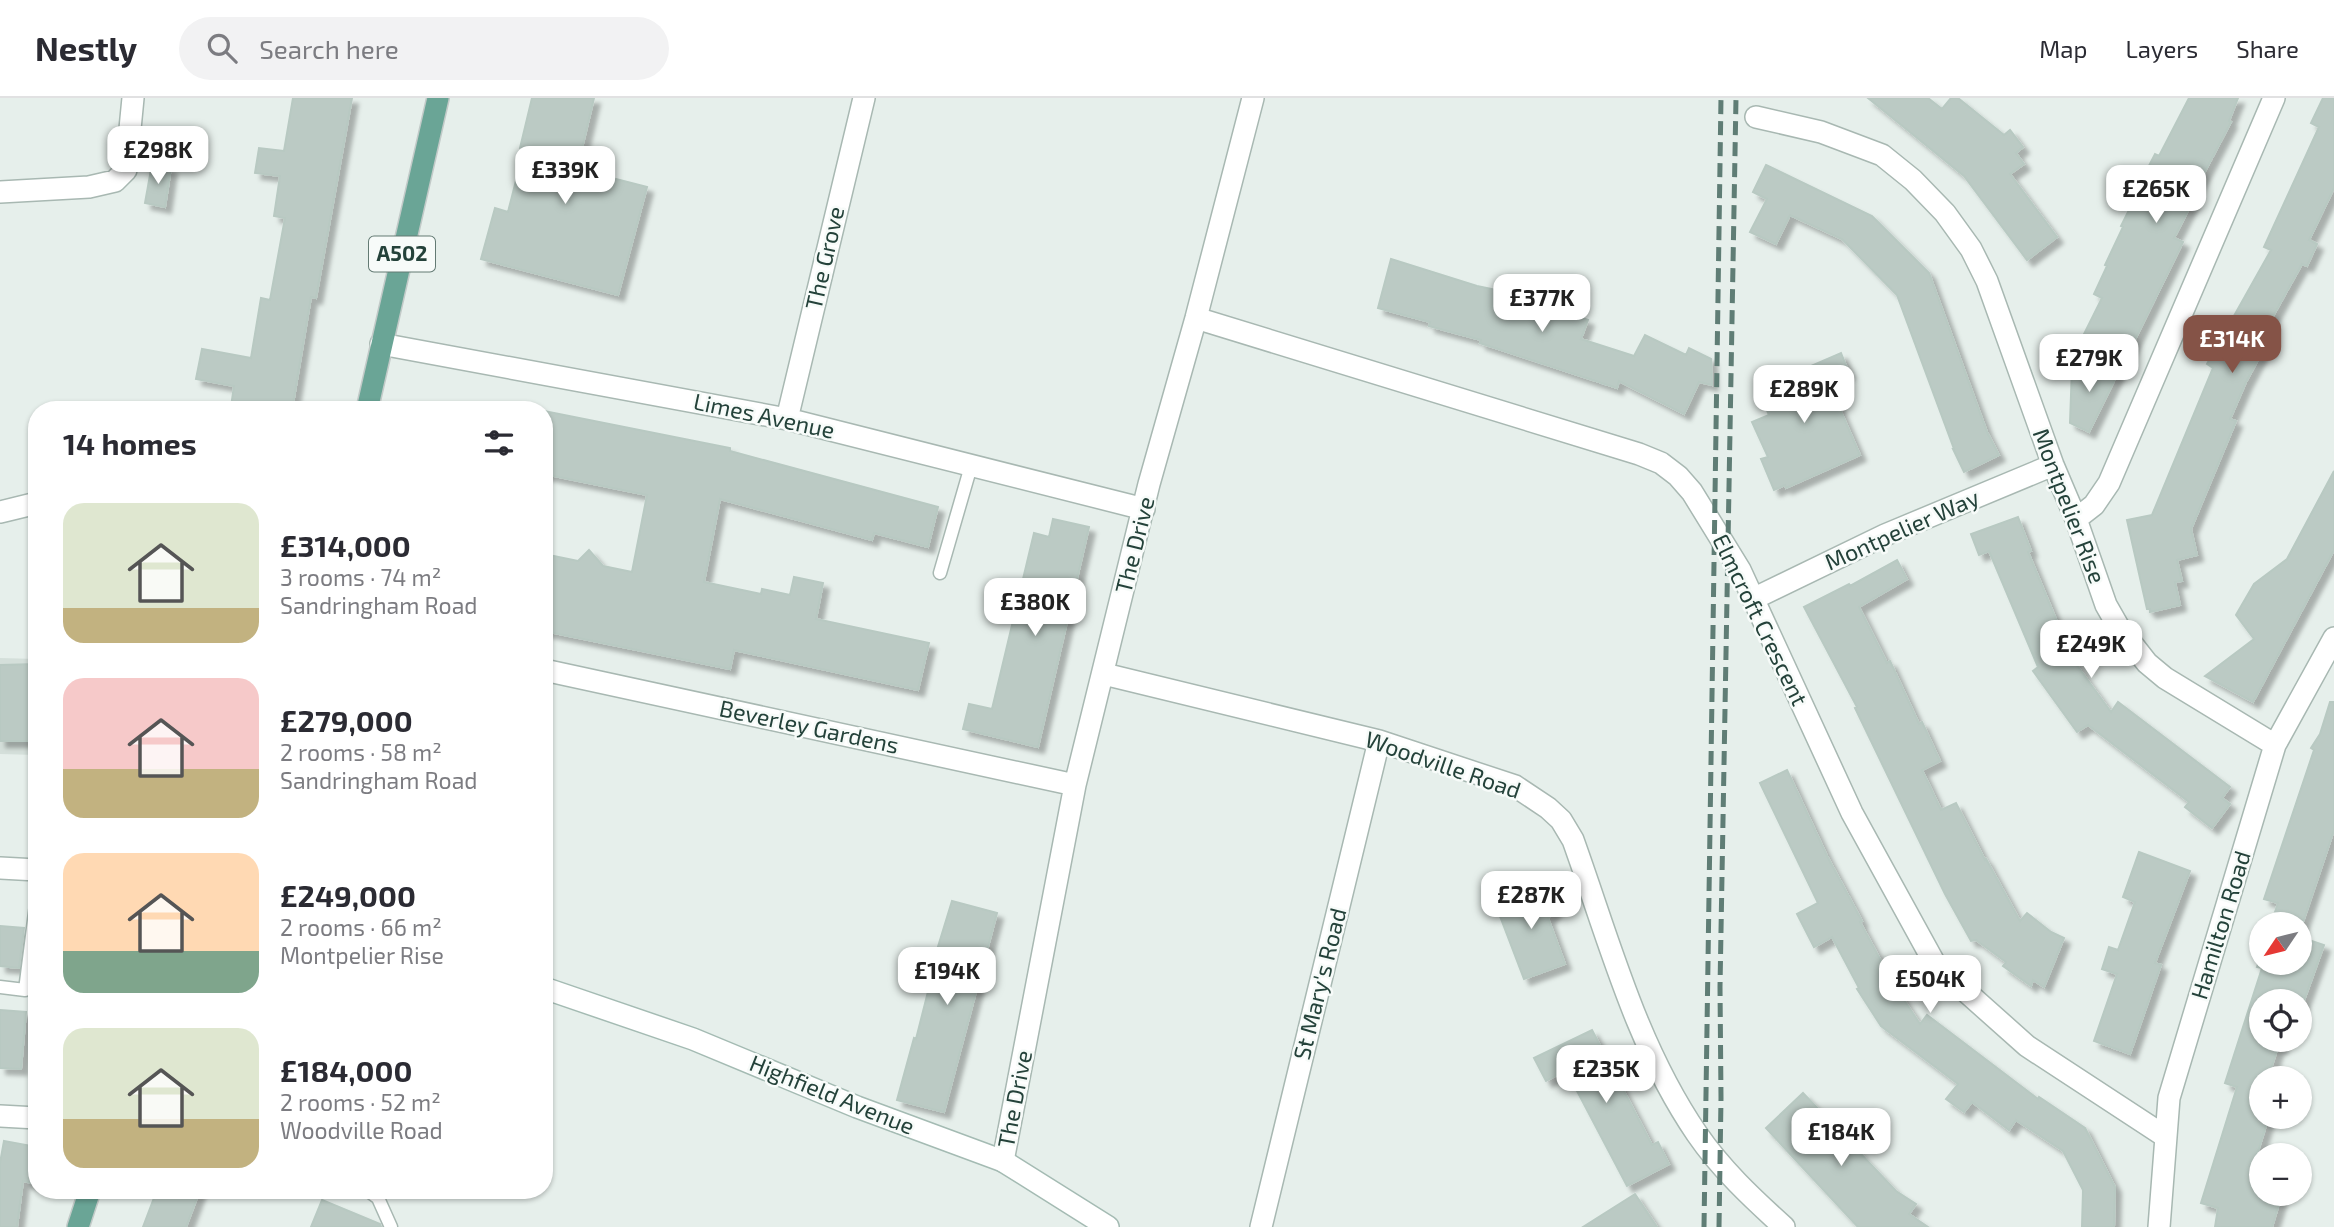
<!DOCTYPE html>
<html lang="en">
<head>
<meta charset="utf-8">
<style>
	:root { --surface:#fff; --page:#f2f2f3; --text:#2b2b33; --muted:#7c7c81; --line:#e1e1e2; --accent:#855347 }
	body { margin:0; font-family:"Exo 2",sans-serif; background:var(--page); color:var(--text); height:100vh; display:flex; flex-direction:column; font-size:26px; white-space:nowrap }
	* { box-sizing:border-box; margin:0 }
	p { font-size:23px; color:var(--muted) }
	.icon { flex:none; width:38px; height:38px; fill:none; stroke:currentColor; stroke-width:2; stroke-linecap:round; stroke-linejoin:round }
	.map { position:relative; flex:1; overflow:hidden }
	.panel { position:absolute; left:28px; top:303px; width:525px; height:798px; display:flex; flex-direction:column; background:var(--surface); border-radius:28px; box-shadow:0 2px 5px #0004 }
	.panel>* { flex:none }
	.needle { width:46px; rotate:235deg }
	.buttons { position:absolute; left:2249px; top:814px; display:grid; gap:14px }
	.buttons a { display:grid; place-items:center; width:63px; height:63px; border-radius:50%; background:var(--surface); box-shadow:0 2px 5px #0004; font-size:35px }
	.price { position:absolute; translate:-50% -60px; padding:0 16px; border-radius:14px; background:#fff; color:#222; font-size:23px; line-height:46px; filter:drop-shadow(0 2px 4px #0008) }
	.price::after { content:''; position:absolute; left:50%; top:42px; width:21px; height:16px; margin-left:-10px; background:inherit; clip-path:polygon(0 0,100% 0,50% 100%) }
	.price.on { background:var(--accent); color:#fff }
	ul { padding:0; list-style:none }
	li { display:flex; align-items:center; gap:21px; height:175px; padding:0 35px }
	li span { display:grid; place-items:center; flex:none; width:196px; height:140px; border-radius:21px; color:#555 }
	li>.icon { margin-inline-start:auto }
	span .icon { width:84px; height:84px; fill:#fffc; stroke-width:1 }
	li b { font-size:30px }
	h2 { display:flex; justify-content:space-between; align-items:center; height:84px; padding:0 35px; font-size:30px }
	header { display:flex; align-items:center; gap:42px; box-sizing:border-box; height:98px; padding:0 35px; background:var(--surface); border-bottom:2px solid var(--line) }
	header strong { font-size:33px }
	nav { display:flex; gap:38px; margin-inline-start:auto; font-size:24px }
	.search { width:490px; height:63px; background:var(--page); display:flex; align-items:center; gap:18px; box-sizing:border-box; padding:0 24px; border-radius:38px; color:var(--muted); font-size:26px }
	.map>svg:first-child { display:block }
</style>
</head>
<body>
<header>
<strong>Nestly</strong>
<div class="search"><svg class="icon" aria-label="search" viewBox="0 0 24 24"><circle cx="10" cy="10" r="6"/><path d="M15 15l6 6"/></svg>Search here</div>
<nav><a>Map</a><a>Layers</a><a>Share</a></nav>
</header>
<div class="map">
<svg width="2334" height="1129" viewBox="0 0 2334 1129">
	<defs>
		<filter id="shadow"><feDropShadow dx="6" dy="6" stdDeviation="2" flood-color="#0004"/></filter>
	</defs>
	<rect width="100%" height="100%" fill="#e6efeb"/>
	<path fill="#d4dfda" d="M 0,560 L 37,561 L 37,657 L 0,656 Z"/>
	<path fill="#bbcac4" stroke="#b8c9c2" stroke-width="2" filter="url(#shadow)" d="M 293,0 L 352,0 L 316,200 L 311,199 L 292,312 L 245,312 L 231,309 L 234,288 L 196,281 L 202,251 L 251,260 L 261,200 L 270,202 L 285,120 L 274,118 L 280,78 L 255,75 L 259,50 L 284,53 Z
		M 532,0 L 594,0 L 577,71 L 647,89 L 618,197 L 481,161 L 495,110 L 508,114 L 524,51 L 520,50 Z
		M 1868,0 L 1928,0 L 1942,11 L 1951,0 L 1958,0 L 2004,37 L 2010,32 L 2023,49 L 2016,55 L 2024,66 L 2010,76 L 2057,139 L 2027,162 L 1964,78 Z
		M 2189,0 L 2238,0 L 2229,23 L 2231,24 L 2191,100 L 2194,101 L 2174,140 L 2183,144 L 2125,262 L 2082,240 L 2102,200 L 2094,196 L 2107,168 L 2105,167 L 2123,129 L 2121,128 L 2140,90 L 2138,89 L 2155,56 L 2159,58 Z
		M 2323,0 L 2334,0 L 2334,90 L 2309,142 L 2317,146 L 2307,168 L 2302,166 L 2258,245 L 2265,249 L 2246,284 L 2230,321 L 2236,323 L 2191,431 L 2197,457 L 2177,462 L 2182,483 L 2175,484 L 2180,507 L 2150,514 L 2150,511 L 2147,511 L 2127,422 L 2152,417 L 2213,270 L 2207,266 L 2271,152 L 2264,149 L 2319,29 L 2311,25 Z
		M 152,66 L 171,70 L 165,109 L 145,105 Z
		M 1766,67 L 1872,118 L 1929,175 L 1987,334 L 1999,357 L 1964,374 L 1953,351 L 1954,351 L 1897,197 L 1842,141 L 1790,117 L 1776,146 L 1750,134 L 1767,101 L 1753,94 Z
		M 1391,161 L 1477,188 L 1501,193 L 1503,187 L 1541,199 L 1539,206 L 1588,222 L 1581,241 L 1634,258 L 1645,237 L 1686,257 L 1689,250 L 1711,261 L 1712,287 L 1699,284 L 1684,316 L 1619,283 L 1617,290 L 1480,245 L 1481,242 L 1429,228 L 1430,224 L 1378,210 Z
		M 1841,255 L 1849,275 L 1828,284 L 1860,357 L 1786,390 L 1785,387 L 1774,392 L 1761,361 L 1768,359 L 1752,324 L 1769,317 L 1758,291 Z
		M 2072,269 L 2120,271 L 2089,334 L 2070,325 Z
		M 544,313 L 730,350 L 730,353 L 938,409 L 928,449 L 874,435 L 872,442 L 720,401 L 704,484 L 761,496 L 762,491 L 790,497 L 794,479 L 823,485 L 816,521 L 929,545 L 918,592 L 734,552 L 730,571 L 544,533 L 544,456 L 578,463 L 589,452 L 603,468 L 632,474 L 647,397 L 544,376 Z
		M 2334,373 L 2334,452 L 2253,604 L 2205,578 L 2254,541 L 2236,517 L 2254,486 L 2287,461 Z
		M 2018,419 L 2031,453 L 2028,454 L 2073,562 L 2111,614 L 2118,604 L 2230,689 L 2222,700 L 2230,706 L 2212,730 L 2185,709 L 2189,704 L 2088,627 L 2077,634 L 2033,573 L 2038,569 L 1989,453 L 1979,457 L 1971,436 Z
		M 1053,421 L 1089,429 L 1038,649 L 963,631 L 969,606 L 992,611 L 1034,435 L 1049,439 Z
		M 1897,462 L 1907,481 L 1859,509 L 1887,565 L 1890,563 L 1919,626 L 1922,624 L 1940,663 L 1922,672 L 1941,712 L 1956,705 L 1985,762 L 1986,761 L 2020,823 L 2027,815 L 2051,834 L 2064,840 L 2044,889 L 2033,882 L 2031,888 L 2003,868 L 2006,864 L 1976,842 L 1971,843 L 1945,796 L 1855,610 L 1857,609 L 1804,509 L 1849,486 L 1850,488 Z
		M 37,566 L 37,643 L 0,643 L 0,567 Z
		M 2330,604 L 2334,604 L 2334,732 L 2300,833 L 2300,826 L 2271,826 L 2278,805 L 2264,801 L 2314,652 L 2311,650 L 2320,636 Z
		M 1787,672 L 1827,758 L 1862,823 L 1860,824 L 1894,887 L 1920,926 L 1927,917 L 2038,1001 L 2039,999 L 2085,1030 L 2115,1089 L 2114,1129 L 2082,1129 L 2083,1092 L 2063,1053 L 2016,1022 L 2009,1032 L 1972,1004 L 1964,1014 L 1946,1001 L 1958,986 L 1881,928 L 1857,891 L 1859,890 L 1832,839 L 1814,849 L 1797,816 L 1818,805 L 1760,685 Z
		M 2139,754 L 2190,773 L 2155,865 L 2161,867 L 2130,956 L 2094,943 L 2117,876 L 2102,871 L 2109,849 L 2118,852 L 2135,804 L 2123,799 Z
		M 1545,786 L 1555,813 L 1548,820 L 1565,866 L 1524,881 L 1495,805 Z
		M 952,803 L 997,815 L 944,1014 L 897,1002 L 914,940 L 916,941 L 935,866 L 933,865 Z
		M 0,828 L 24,830 L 19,870 L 0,868 Z
		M 2300,839 L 2324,847 L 2302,908 L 2300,907 L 2300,903 L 2261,903 L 2261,942 L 2283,942 L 2281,950 L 2278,949 L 2268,980 L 2261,980 L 2261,1002 L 2256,1018 L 2269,1018 L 2252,1073 L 2261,1075 L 2261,1096 L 2282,1096 L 2272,1129 L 2215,1129 L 2218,1110 L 2201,1105 L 2237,989 L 2225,985 L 2262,870 L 2257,869 L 2261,858 L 2261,864 L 2300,864 Z
		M 0,912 L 26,914 L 21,971 L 0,970 Z
		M 1592,932 L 1652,1047 L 1658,1044 L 1669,1066 L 1627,1088 L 1566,972 L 1546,983 L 1534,960 Z
		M 1803,995 L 1896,1093 L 1916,1106 L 1909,1116 L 1928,1129 L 1858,1129 L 1766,1030 Z
		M 4,1043 L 37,1049 L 37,1086 L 23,1083 L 17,1129 L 0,1129 L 0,1065 Z
		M 157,1092 L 200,1092 L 186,1129 L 143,1129 Z
		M 1635,1096 L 1657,1129 L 1583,1129 Z
		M 322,1102 L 380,1126 L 381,1129 L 311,1129 Z"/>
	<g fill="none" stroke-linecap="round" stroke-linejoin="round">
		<g stroke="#a8b8b2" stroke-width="15">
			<path id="lane" d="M 940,475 L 971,368
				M 0,889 L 25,892 L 37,799
				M 367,1092 L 378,1100 L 391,1129"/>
		</g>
		<g stroke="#a8b8b2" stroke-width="24">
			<path id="street" d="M 1756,19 L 1821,34 L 1882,57 L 1913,82 L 1945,115 L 1971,151 L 1987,183 L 2053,367 L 2076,421 L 2106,507 L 2118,528 L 2147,565 L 2165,580 L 2275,647
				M 0,94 L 89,89 L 115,83 L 126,72 L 133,0
				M 1196,220 L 1639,356 L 1661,365 L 1678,378 L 1692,394 L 1740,472 L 1852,715 L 1935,866 L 2027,948 L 2166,1039
				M 381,246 L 787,321 L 1144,411
				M 787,321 L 864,0
				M 0,414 L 37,405
				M 2076,421 L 2094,407 L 2109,385 L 2274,0
				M 1753,501 L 1885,437 L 2053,367
				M 544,572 L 1075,687
				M 1104,576 L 1379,643 L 1515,688 L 1548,710 L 1561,722 L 1573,742 C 1609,842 1636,947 1697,1036 C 1721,1071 1752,1100 1784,1129
				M 0,770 L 37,772
				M 0,1018 L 37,1020
				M 1003,1063 L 1075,687 L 1149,386 L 1196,220 L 1253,0
				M 1261,1129 L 1379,643
				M 2159,1129 L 2169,1000 L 2275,647 L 2334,540"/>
		</g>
		<g stroke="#a4bbb3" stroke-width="24">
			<path id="secondary" d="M 544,890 L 693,941 L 857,1009 L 1003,1063 L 1108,1129"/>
		</g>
		<g stroke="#c2cac8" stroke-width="24">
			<path id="primary" d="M 367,312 L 438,0
				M 78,1129 L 90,1092"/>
		</g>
		<use href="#lane" stroke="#fff" stroke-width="12"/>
		<use href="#street" stroke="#fff" stroke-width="21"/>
		<use href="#secondary" stroke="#fff" stroke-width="21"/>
		<use href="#primary" stroke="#6aa596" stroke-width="21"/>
		<path stroke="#5f7d75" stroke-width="5" stroke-dasharray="14 7" stroke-linecap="butt" d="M 1704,1129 L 1721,0
			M 1719,1129 L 1721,1000 L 1720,889 L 1736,0"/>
	</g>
	<g text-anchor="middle" stroke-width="5" stroke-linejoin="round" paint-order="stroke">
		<rect fill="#f7fbf9" stroke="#637a73" stroke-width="2" x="369" y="138.5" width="66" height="35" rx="5"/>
		<g font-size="21" font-weight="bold" fill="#24423a">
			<text x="402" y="163">A502</text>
		</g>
		<g font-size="23" fill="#24423a" stroke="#f7fbf9">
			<text transform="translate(825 160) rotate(-77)" y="8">The Grove</text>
			<text transform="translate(764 318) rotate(12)" y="8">Limes Avenue</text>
			<text transform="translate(2069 408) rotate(69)" y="8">Montpelier Rise</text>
			<text transform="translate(1902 432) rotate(-24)" y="8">Montpelier Way</text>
			<text transform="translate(1135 447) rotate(-76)" y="8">The Drive</text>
			<text transform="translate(1760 522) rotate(64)" y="8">Elmcroft Crescent</text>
			<text transform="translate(809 629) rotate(12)" y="8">Beverley Gardens</text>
			<text transform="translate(1443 667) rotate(19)" y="8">Woodville Road</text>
			<text transform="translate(2221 827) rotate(-73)" y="8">Hamilton Road</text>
			<text transform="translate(1320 886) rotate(-76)" y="8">St Mary's Road</text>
			<text transform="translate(832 997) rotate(22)" y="8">Highfield Avenue</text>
			<text transform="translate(1015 1001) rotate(-79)" y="8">The Drive</text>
		</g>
	</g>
</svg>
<div class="buttons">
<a><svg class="needle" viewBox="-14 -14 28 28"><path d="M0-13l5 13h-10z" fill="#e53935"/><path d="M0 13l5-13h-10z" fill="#7c7c81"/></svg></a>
<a><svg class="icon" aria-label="locate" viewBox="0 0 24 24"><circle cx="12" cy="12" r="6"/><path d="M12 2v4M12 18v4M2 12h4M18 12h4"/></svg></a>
<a>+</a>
<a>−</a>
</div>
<b class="price" style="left:158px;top:88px">£298K</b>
<b class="price" style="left:565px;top:108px">£339K</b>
<b class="price" style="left:2156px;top:127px">£265K</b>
<b class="price" style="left:1542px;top:236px">£377K</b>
<b class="price on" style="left:2232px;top:277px">£314K</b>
<b class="price" style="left:2089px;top:296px">£279K</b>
<b class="price" style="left:1804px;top:327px">£289K</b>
<b class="price" style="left:1035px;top:540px">£380K</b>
<b class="price" style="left:2091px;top:582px">£249K</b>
<b class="price" style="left:1531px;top:833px">£287K</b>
<b class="price" style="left:947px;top:909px">£194K</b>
<b class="price" style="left:1930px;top:917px">£504K</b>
<b class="price" style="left:1606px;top:1007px">£235K</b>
<b class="price" style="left:1841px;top:1070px">£184K</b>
<section class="panel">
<h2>14 homes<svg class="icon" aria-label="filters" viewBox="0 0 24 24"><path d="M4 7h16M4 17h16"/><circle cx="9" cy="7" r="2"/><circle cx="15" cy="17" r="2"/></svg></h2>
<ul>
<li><span style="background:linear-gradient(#dfe7d0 75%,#c2b280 0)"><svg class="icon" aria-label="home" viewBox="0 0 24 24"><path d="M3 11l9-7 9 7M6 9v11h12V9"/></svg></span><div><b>£314,000</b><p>3 rooms · 74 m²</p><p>Sandringham Road</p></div></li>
<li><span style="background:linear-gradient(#f6c9c9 65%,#c2b280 0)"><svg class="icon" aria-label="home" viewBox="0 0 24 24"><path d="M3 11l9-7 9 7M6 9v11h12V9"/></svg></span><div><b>£279,000</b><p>2 rooms · 58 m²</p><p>Sandringham Road</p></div></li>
<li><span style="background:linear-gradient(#ffd9b3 70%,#7fa58c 0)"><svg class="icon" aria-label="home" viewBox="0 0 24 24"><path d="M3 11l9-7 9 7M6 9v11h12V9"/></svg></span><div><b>£249,000</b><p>2 rooms · 66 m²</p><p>Montpelier Rise</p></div></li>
<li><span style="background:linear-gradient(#dfe7d0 65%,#c2b280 0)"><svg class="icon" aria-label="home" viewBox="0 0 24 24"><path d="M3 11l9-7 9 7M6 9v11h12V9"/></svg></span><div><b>£184,000</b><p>2 rooms · 52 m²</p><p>Woodville Road</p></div></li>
</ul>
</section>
</div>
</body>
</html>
